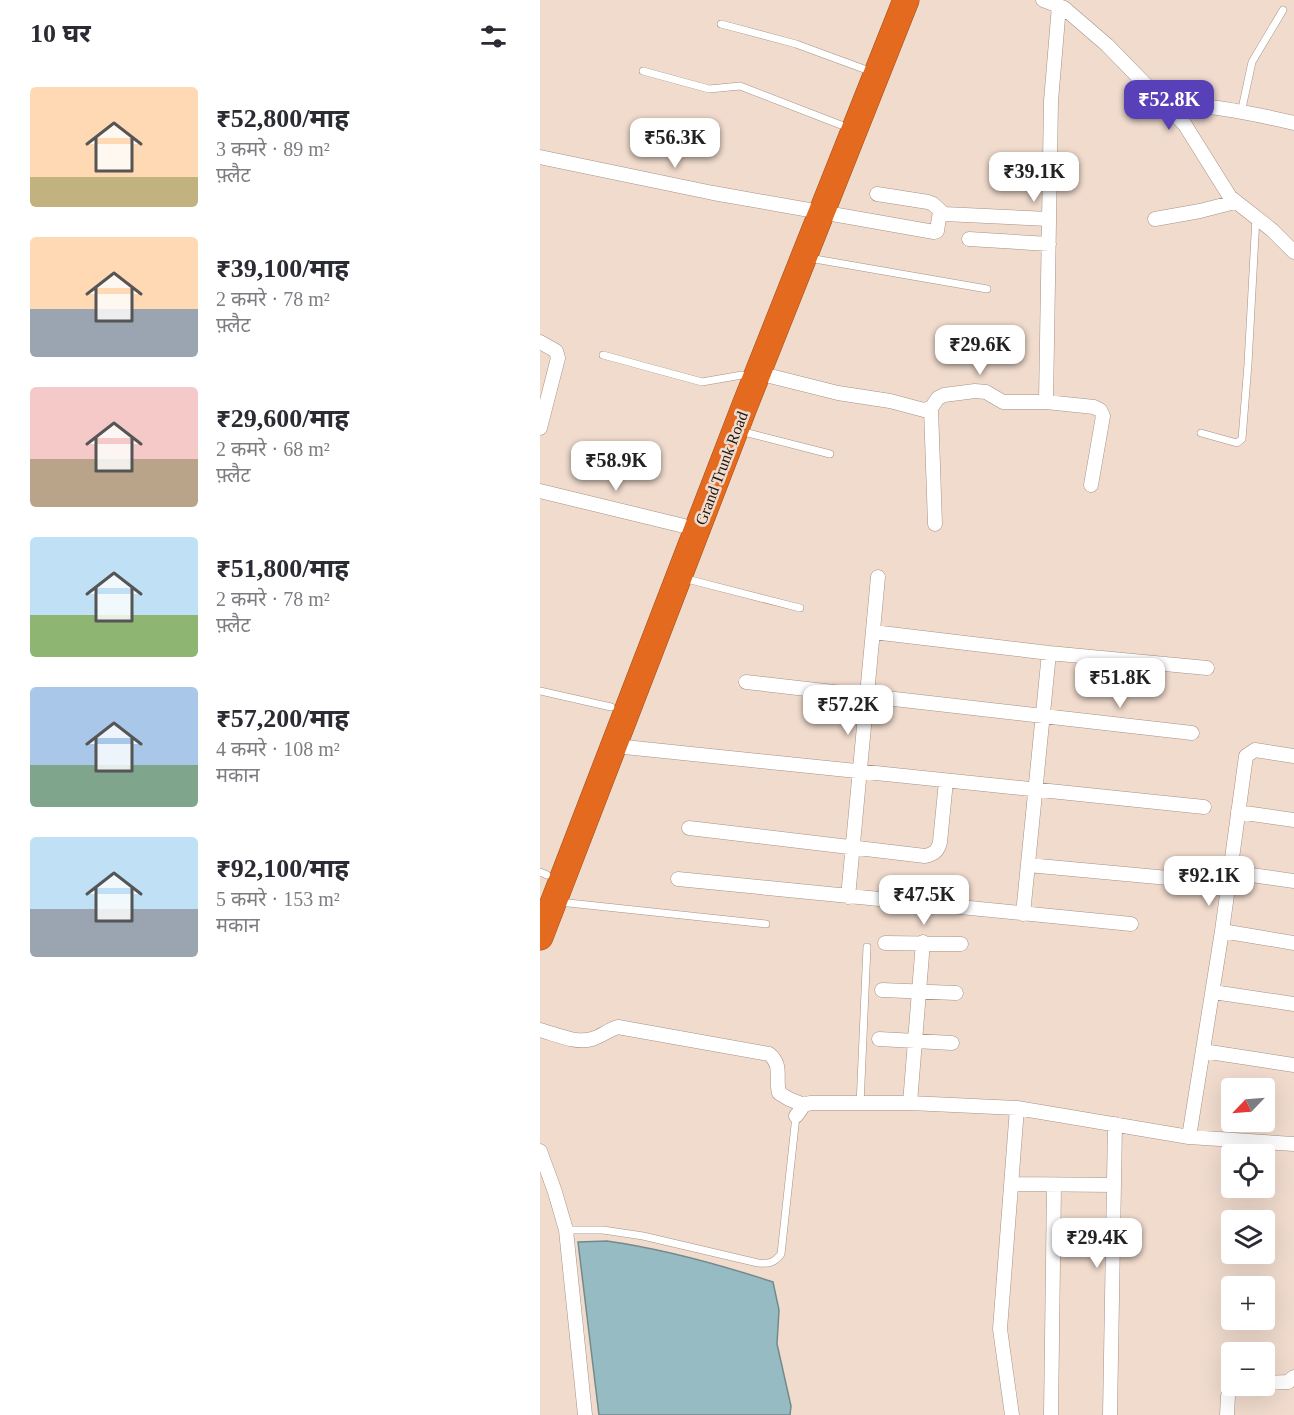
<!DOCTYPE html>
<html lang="hi">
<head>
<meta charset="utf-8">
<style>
	:root { --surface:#fff; --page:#f7f7f7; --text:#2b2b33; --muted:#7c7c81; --accent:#5840b8 }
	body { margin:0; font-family:"Times New Roman","Noto Sans Devanagari",serif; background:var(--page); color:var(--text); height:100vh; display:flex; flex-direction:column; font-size:22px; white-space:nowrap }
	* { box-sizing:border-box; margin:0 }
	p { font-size:20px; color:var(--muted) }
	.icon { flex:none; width:33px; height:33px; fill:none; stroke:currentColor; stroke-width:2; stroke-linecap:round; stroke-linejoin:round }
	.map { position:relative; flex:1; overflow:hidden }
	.side { display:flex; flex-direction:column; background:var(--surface); width:540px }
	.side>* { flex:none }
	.needle { width:39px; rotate:245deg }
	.fabs { position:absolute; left:681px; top:1078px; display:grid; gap:12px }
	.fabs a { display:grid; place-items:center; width:54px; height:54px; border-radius:6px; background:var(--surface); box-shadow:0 6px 24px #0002; font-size:30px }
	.price { position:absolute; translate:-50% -51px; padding:0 14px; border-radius:12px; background:#fff; color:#222; font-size:20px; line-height:39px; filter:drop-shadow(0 2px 3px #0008) }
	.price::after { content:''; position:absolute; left:50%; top:36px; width:18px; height:14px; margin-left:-9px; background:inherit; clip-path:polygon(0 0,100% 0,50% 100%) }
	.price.selected { background:var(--accent); color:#fff }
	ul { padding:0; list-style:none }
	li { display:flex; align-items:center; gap:18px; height:150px; padding:0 30px }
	li span { display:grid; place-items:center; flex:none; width:168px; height:120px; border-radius:6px; color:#555 }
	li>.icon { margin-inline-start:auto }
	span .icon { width:72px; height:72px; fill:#fffc; stroke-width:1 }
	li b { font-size:26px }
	h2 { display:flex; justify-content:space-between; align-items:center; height:72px; padding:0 30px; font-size:26px }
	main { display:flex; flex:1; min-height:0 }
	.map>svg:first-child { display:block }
</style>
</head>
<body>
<main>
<section class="side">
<h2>10 घर<svg class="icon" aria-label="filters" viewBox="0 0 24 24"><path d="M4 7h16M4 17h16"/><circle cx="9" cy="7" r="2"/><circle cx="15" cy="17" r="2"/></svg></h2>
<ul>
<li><span style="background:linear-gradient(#ffd9b3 75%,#c2b280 0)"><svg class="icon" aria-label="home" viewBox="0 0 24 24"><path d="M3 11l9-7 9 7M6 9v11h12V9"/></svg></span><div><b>₹52,800/माह</b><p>3 कमरे · 89 m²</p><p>फ़्लैट</p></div></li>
<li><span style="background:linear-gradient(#ffd9b3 60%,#9aa5b1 0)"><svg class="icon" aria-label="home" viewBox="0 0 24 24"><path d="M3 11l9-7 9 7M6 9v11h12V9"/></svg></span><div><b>₹39,100/माह</b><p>2 कमरे · 78 m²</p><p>फ़्लैट</p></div></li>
<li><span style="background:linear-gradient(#f6c9c9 60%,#b9a48a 0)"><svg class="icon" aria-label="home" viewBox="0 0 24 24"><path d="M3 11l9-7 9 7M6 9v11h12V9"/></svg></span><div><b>₹29,600/माह</b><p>2 कमरे · 68 m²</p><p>फ़्लैट</p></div></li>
<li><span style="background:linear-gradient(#bfe0f5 65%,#8fb573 0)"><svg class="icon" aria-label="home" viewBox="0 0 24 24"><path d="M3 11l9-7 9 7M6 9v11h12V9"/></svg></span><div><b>₹51,800/माह</b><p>2 कमरे · 78 m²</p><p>फ़्लैट</p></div></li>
<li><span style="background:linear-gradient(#a9c7e8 65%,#7fa58c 0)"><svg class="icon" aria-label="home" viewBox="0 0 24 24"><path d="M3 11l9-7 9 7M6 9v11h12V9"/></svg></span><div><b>₹57,200/माह</b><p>4 कमरे · 108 m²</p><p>मकान</p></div></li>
<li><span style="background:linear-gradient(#bfe0f5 60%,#9aa5b1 0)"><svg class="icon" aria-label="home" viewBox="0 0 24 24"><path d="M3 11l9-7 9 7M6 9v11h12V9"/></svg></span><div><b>₹92,100/माह</b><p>5 कमरे · 153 m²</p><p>मकान</p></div></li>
</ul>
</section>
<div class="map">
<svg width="754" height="1415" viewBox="0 0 754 1415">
	<rect width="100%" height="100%" fill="#f0dbcd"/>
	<path fill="#97bbc2" stroke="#728a8d" stroke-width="1.5" d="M 67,1241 C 123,1249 178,1264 233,1282 L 239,1310 L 237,1344 L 251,1406 L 250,1415 L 59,1415 L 38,1242 Z"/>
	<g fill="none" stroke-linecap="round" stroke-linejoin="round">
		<g stroke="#a69285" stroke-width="8">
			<path id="lane" d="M 181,24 L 256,44 L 324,69
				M 103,71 L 169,89 L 200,86 L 301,125
				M 701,113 L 712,62 L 743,10
				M 269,258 L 447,289
				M 63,355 L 162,382 L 202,375
				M 200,431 L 290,454
				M 661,433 L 697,443 L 702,439 L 708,364 L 716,217
				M 143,578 L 260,608
				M 0,691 L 71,707
				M 0,872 L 7,875
				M 19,902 L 226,924
				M 320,1105 L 327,947
				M 26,1230 L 63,1230 L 103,1236 L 218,1263 C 229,1264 234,1263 241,1254 L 256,1116"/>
		</g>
		<g stroke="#a69285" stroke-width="15">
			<path id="street" d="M 503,0 L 524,8 L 567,45 L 645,125 L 690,197 L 732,230 L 754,252
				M 636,115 C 640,111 642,108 647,107 C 666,103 733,118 754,123
				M 0,157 L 173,193 L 394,232 L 397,231 L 400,211
				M 337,194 L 388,202 L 393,204 L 404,214 L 509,219
				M 615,219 L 660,211 L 695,202
				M 429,239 L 509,244
				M 0,342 L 16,351 L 18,358 L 0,428
				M 218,373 L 298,393 L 350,401 L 384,410 L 391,408 L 398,398 L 404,395 L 435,391 L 446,392 L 463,402 L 506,402 L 554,407 L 560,410 L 563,416 L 551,485
				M 506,402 L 511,101 L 519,6
				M 391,408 L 395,524
				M 0,491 L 144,526
				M 333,632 L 509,653 L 667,668
				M 206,682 L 652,733
				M 75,746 L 664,807
				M 698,812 L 754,820
				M 149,828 L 385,856 C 394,854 398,851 400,842 L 406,781
				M 488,865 L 639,879
				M 690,872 L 754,881
				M 138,879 L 591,924
				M 308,897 L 338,577
				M 483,914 L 509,653
				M 682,931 L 754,943
				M 345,943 L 421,944
				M 342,990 L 416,993
				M 673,992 L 754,1004
				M 0,1030 C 15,1034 36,1044 52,1039 C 62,1036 68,1030 78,1027 L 229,1054 C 243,1065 235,1078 239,1093 L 249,1099 L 264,1105
				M 339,1039 L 412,1043
				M 663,1051 L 754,1065
				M 370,1103 L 383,942
				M 256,1116 L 264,1105 L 270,1103 L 370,1103 L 477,1108 L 649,1137 L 754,1144
				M 649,1137 L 682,931 L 706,756 L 715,750 L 754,756
				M 0,1151 L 15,1192 L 26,1230 L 45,1415
				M 472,1184 L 574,1185
				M 724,1383 L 748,1382 L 754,1377
				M 472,1415 L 460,1329 L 477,1108
				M 511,1415 L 514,1186
				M 570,1415 L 575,1124
				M 687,1415 L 688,1396 L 692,1386"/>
		</g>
		<g stroke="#9e4d19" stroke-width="27">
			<path id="highway" d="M 0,937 L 205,405 L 366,0"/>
		</g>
		<use href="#lane" stroke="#fff" stroke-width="7"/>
		<use href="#street" stroke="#fff" stroke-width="14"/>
		<use href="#highway" stroke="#e36a1e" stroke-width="26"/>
	</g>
	<g text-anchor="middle" stroke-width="5" stroke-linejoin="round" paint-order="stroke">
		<g font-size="16" fill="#1d1611" stroke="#f0dbcd">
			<text transform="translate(181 468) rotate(-69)" y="6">Grand Trunk Road</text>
		</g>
	</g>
</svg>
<div class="fabs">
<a><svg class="needle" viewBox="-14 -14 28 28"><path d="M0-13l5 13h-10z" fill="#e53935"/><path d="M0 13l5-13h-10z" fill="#7c7c81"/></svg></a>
<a><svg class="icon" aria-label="locate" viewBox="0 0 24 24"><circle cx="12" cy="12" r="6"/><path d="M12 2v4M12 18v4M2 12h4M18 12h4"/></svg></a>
<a><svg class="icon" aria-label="layers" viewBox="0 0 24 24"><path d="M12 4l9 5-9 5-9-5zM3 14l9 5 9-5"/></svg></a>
<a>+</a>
<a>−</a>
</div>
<b class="price selected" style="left:629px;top:131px">₹52.8K</b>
<b class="price" style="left:135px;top:169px">₹56.3K</b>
<b class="price" style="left:494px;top:203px">₹39.1K</b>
<b class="price" style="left:440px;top:376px">₹29.6K</b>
<b class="price" style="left:76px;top:492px">₹58.9K</b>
<b class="price" style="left:580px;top:709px">₹51.8K</b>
<b class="price" style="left:308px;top:736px">₹57.2K</b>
<b class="price" style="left:669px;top:907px">₹92.1K</b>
<b class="price" style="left:384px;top:926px">₹47.5K</b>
<b class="price" style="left:557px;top:1269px">₹29.4K</b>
</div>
</main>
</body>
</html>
